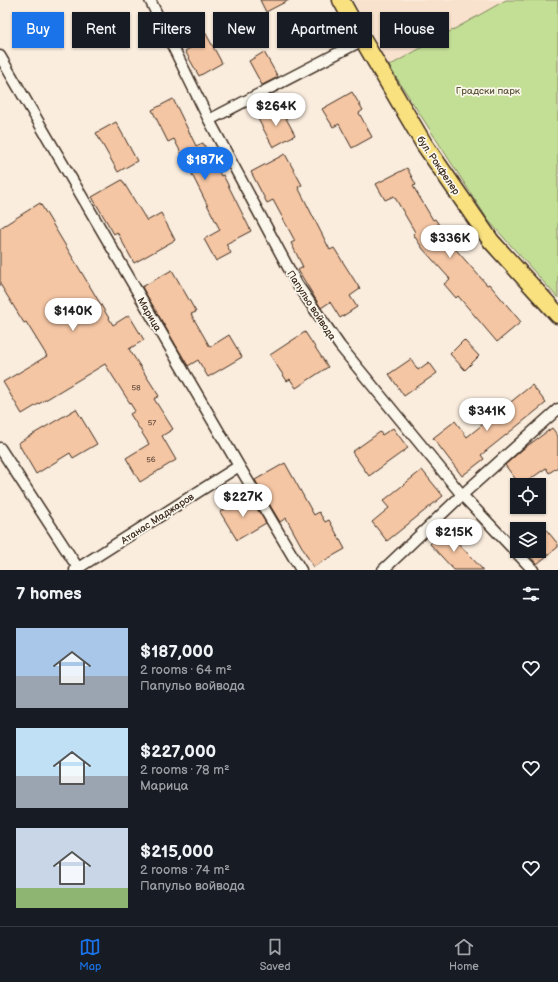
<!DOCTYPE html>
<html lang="en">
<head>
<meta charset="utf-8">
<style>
	:root { --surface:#171b24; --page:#242831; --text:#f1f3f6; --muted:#9ea1a6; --line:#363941; --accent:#1a73e8 }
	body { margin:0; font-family:"Balsamiq Sans",sans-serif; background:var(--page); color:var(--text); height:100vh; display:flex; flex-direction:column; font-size:15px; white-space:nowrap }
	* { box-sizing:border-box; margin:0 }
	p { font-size:13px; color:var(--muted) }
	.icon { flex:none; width:22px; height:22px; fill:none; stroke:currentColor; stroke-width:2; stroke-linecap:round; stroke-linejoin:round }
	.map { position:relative; height:570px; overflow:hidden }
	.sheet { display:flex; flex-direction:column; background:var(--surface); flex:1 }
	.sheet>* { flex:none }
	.hud { position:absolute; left:12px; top:12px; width:534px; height:36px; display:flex; gap:8px }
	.fabs { position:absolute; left:510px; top:478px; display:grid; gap:8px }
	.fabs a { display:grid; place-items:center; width:36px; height:36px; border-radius:0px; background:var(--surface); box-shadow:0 1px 3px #0004; font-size:20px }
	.price { position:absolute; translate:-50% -34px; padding:0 9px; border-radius:14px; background:#fff; color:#222; font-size:13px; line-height:26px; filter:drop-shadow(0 1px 2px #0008) }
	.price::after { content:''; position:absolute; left:50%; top:24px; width:12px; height:9px; margin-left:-6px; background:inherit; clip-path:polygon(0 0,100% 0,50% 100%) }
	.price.active { background:var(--accent); color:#fff }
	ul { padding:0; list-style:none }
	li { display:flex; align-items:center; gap:12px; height:100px; padding:0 16px }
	li span { display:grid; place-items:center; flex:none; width:112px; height:80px; border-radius:0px; color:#555 }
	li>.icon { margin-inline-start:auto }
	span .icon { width:48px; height:48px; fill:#fffc; stroke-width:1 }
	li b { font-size:17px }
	h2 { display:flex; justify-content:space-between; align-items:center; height:48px; padding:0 16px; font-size:17px }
	.chip { padding:0 14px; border-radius:0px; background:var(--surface); box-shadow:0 1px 3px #0004; font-size:14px; line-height:36px }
	.chip.active { background:var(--accent); color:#fff }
	.menu { display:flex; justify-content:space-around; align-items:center; height:56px; border-top:1px solid var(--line); background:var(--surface); font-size:11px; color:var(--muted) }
	.menu a { display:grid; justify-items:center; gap:2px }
	.menu .active { color:var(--accent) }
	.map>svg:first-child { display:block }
</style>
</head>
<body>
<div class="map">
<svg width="558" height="570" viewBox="0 0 558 570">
	<rect width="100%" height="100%" fill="#faedde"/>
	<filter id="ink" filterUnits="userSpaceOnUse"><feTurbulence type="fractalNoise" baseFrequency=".025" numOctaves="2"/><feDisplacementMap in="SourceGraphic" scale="8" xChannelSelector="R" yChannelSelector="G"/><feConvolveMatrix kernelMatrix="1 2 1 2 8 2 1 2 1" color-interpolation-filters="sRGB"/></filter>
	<g filter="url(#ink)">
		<path fill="#f8e1cd" d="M 353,0 L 506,0 L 389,66 Z"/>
		<path fill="#c3df96" stroke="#7f845a" d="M 506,0 L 558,0 L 558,298 L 488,220 L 389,66 Z"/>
		<path fill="#f5c6a4" stroke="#3b2a1e" d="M 260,0 L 289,0 L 266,12 Z
			M 205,32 L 222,63 L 199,76 L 185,51 L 199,43 L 196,37 Z
			M 264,52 L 278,77 L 262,85 L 249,61 Z
			M 352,92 L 363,110 L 359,113 L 372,137 L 352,148 L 339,124 L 333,127 L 322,109 Z
			M 173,99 L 196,146 L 203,143 L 221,176 L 223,175 L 251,231 L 226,244 L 231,253 L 216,261 L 204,239 L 220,230 L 174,139 L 168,142 L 152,110 Z
			M 280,107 L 295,135 L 273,147 L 258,119 Z
			M 116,122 L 137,161 L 118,172 L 96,133 Z
			M 285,154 L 302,185 L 298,187 L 330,250 L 334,248 L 360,289 L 350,296 L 357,307 L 340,318 L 330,302 L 321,308 L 298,270 L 303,267 L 291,243 L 295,241 L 273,200 L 267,203 L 251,172 Z
			M 407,168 L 416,185 L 413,186 L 433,220 L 435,219 L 446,235 L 444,236 L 487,285 L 489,284 L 521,322 L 497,342 L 458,296 L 456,298 L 444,284 L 450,279 L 423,249 L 413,234 L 415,232 L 394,196 L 385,200 L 376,184 Z
			M 122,180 L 147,221 L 161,213 L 175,240 L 134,263 L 117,232 L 114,234 L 92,197 Z
			M 40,203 L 113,325 L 129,315 L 144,340 L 129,349 L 159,396 L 154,399 L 173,429 L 162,436 L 176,460 L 140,482 L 126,458 L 149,444 L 130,414 L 135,411 L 105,364 L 22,414 L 3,382 L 47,356 L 26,322 L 24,323 L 0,284 L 0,228 Z
			M 172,270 L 196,312 L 191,314 L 210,347 L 229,335 L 242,357 L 208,377 L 198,360 L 188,366 L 142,287 Z
			M 305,332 L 328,367 L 296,388 L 290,379 L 287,381 L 270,355 Z
			M 464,340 L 479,356 L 465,370 L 450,354 Z
			M 411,359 L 418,370 L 429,362 L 437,373 L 404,396 L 389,374 Z
			M 532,385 L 546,403 L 481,455 L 484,459 L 462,476 L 433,438 L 455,421 L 467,437 Z
			M 76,409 L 97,444 L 73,458 L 70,453 L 36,474 L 18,443 Z
			M 393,428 L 408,448 L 369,476 L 352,452 L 380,432 L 382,435 Z
			M 552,428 L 558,436 L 558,467 L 549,473 L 546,468 L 522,485 L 520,485 L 505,465 L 523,449 Z
			M 285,463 L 314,515 L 319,512 L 325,522 L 329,520 L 345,549 L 313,567 L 286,518 L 280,522 L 255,480 Z
			M 422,470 L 443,496 L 387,541 L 372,522 L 389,508 L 383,501 Z
			M 249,496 L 266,523 L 237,540 L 220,512 Z
			M 539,521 L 558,544 L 558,547 L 537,564 L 525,551 L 539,551 Z
			M 445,529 L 483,570 L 454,570 L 430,544 Z"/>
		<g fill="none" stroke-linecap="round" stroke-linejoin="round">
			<g stroke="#3b2a1e" stroke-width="13">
				<path id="minor" d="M 150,0 L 209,120 L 297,284 L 340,346 L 462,495 L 533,570
					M 0,56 L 239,466 L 301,570
					M 209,120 L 363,40
					M 0,448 L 78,568
					M 75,570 L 239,466
					M 383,570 L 462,495 L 558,409"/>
			</g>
			<g stroke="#3b2a1e" stroke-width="19">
				<path id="primary" d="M 341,0 L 363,40 L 424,144 L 491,241 L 558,315"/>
			</g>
			<use href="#minor" stroke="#fbf7ec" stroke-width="10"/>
			<use href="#primary" stroke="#fae180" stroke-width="16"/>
		</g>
	</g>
	<g text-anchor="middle" stroke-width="3.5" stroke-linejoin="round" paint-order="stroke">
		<g font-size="8" fill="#6a5140">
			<text x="136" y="390">58</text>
			<text x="152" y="425">57</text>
			<text x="151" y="462">56</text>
		</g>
		<g font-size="10" fill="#5d573c" stroke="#fbf7ec">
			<text x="488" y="94">Градски парк</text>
		</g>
		<g font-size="10" fill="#3b2a1e" stroke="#fbf7ec">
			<text transform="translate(439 165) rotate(56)" y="4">бул. Рокфелер</text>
			<text transform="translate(312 305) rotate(57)" y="4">Папульо войвода</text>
			<text transform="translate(150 314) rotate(60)" y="4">Марица</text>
			<text transform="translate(157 518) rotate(-33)" y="4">Атанас Маджаров</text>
		</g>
	</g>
</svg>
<div class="fabs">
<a><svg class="icon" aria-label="locate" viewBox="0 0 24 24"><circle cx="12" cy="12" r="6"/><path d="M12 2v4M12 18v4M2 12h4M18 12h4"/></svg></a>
<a><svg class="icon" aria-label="layers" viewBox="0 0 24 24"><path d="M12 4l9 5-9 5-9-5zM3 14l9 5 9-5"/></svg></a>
</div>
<b class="price" style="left:276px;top:127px">$264K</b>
<b class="price active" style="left:205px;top:181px">$187K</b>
<b class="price" style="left:450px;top:259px">$336K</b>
<b class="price" style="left:73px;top:332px">$140K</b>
<b class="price" style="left:487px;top:432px">$341K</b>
<b class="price" style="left:243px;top:518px">$227K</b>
<b class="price" style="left:454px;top:553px">$215K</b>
<div class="hud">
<a class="chip active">Buy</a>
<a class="chip">Rent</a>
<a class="chip">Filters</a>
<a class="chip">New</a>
<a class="chip">Apartment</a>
<a class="chip">House</a>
</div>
</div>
<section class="sheet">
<h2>7 homes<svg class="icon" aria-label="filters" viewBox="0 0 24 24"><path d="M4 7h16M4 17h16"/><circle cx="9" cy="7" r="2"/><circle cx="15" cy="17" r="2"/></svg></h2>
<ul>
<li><span style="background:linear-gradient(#a9c7e8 60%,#9aa5b1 0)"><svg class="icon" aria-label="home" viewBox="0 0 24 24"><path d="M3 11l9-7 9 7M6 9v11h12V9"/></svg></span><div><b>$187,000</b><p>2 rooms · 64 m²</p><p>Папульо войвода</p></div><svg class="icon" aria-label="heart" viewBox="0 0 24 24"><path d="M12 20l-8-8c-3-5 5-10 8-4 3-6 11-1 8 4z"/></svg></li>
<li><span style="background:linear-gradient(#bfe0f5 60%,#9aa5b1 0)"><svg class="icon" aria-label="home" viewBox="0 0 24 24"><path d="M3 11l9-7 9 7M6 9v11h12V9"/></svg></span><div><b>$227,000</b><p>2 rooms · 78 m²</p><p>Марица</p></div><svg class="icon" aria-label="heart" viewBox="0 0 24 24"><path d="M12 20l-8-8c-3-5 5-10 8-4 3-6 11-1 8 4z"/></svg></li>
<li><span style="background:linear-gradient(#c9d6e8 75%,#8fb573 0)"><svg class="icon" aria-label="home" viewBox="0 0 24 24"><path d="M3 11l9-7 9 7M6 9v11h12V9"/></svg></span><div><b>$215,000</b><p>2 rooms · 74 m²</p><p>Папульо войвода</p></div><svg class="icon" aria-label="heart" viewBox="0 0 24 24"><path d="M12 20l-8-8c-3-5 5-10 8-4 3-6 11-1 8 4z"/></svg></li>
</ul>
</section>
<nav class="menu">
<a class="active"><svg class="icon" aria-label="map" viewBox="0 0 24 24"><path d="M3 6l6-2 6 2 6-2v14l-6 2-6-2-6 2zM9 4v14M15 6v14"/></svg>Map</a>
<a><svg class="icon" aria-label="saved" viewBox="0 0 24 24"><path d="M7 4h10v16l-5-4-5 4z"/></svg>Saved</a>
<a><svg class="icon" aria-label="home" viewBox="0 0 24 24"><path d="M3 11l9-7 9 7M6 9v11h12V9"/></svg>Home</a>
</nav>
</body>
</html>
